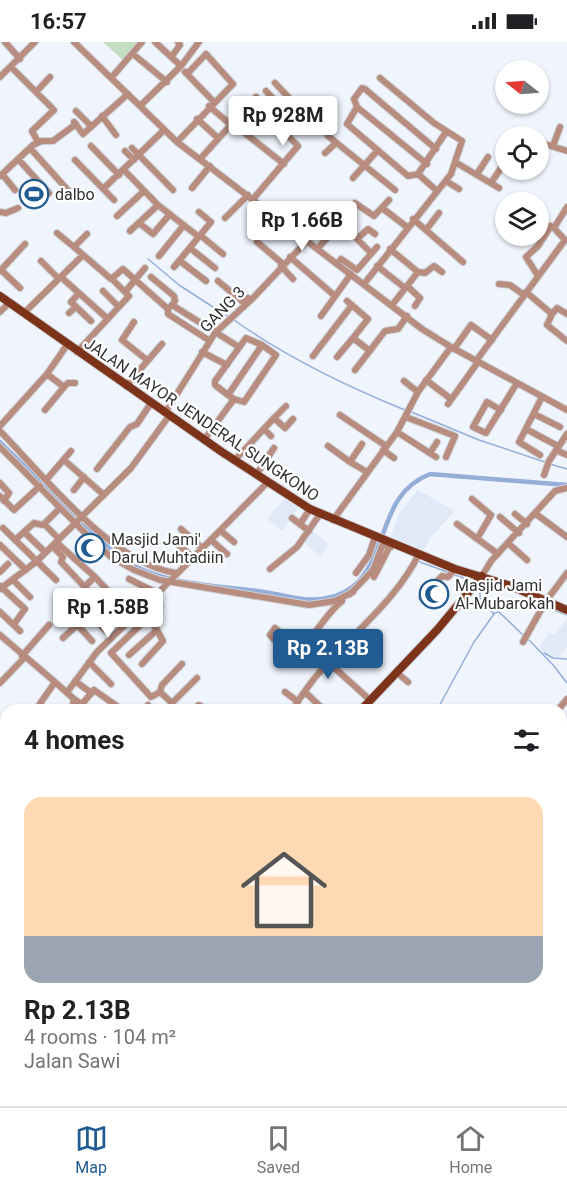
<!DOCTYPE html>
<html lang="en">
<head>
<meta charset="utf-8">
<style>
	:root { --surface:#fff; --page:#f2f2f2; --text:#202124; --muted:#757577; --line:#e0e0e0; --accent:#205b92 }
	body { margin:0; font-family:Roboto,sans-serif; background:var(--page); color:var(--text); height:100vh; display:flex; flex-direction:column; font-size:22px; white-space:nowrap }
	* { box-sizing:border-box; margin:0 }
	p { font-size:20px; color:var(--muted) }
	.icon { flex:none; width:33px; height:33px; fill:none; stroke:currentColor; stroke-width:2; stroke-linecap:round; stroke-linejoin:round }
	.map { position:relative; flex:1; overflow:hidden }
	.side { position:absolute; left:0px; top:662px; width:567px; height:404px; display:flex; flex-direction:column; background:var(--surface); border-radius:18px 18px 0 0; box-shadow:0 2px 4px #0004 }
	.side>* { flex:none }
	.needle { width:39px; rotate:287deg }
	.controls { position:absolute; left:495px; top:18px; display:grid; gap:12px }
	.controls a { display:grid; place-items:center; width:54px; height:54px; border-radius:50%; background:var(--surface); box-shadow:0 2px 4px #0004; font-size:30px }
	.price { position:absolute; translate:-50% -51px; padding:0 14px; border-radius:6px; background:#fff; color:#222; font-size:20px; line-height:39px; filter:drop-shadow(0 2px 3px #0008) }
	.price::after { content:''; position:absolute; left:50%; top:36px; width:18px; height:14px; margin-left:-9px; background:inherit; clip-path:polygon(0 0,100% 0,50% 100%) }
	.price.on { background:var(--accent); color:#fff }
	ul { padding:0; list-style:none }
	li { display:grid; align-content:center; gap:12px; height:318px; padding:0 24px }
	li+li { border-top:2px solid var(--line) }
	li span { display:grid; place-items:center; height:186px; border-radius:18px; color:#555 }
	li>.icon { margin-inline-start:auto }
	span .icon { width:108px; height:108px; fill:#fffc; stroke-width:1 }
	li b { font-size:26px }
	h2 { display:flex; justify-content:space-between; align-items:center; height:72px; padding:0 24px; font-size:26px }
	.status { display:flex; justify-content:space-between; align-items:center; height:42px; padding:0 30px; background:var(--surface); direction:ltr }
	.status svg { height:16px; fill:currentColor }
	.menu { display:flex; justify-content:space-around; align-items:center; height:84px; border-top:2px solid var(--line); background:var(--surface); font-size:16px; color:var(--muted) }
	.menu a { display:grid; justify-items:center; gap:3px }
	.menu .on { color:var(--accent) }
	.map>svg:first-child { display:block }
</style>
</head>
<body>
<div class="status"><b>16:57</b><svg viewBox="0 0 49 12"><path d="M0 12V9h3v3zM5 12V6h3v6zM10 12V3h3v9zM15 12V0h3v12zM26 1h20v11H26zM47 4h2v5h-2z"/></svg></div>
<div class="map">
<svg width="567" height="1064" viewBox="0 0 567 1064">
	<rect width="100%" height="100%" fill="#f0f5fd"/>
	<path fill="#e1e9f8" d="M 418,448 L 455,469 L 431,495 L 424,508 L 390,495 L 400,470 Z
		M 284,457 L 298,466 L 282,489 L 267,477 Z
		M 312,488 L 329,503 L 320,515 L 303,499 Z
		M 567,576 L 567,605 L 559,615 L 547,612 L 539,606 L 549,590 L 555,593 Z"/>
	<path fill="#c4dec1" d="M 103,0 L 140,0 L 124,19 Z
		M 6,743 L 6,836 L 0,831 L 0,749 Z"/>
	<path fill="#94add9" d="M 0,885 L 6,906 L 6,942 L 0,930 Z
		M 6,1000 L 6,1059 L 23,1059 L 31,1064 L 4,1064 L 1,1060 L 0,1011 Z"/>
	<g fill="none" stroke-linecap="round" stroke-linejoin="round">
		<path stroke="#94add9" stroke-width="1.5" d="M 148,217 L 179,243 L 230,276
			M 234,278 C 286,315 346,344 405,368
			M 409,369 L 479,398 L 545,420
			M 550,422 L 567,427
			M 420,520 L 450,531
			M 454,533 L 472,539
			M 554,568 L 567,573
			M 494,571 L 499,570 L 524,594
			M 528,597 L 554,624 L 567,641
			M 544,611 L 553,616 L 567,617
			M 437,668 L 474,600 L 494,572 L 480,559 L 480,543
			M 561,961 L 567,963"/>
		<path stroke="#94add9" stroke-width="4.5" d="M 0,400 C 23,423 46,445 69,467 C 86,484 103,503 123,517 C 162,544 219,543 264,550 C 284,553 307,561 327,556 C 339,554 351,547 359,539 C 390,504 380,452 430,432 L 567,443"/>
		<g stroke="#ced2d9" stroke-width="8">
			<path id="minor" d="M 5,0 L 20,17
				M 74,0 L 177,100 L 422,287 L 451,305 L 567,368
				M 133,12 L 167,40
				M 172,14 L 180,3 L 178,0
				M 181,24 L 199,0
				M 11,25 L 54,68 L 32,89 L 38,100
				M 185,30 L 214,60
				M 0,35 L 35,0
				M 112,35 L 142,0
				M 275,41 L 294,61 L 286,70
				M 37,49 L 50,35
				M 266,49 L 286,70 L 276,81
				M 253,58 L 298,104 L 253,157
				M 140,64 L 181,24 L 155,0
				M 209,64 L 231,83
				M 357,65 L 347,82 L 408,134 L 418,132
				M 246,66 L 266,83
				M 76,69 L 91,84
				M 102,74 L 116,93
				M 197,77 L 218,96
				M 74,80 L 83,92 L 128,52
				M 232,81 L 284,122
				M 247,93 L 253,86
				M 328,94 L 395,148
				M 177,100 L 233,42 L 206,12 L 187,32
				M 538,100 L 567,109
				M 91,104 L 119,133
				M 553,104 L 560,85
				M 30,106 L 74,155
				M 132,106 L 173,148
				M 125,109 L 134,118
				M 325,111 L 336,101
				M 18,117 L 49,151
				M 200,117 L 256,55
				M 75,118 L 114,158
				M 455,120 L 499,146
				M 427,122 L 357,65 L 354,57 L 362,46 L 365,47 L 436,107
				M 124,128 L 158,163 L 199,195
				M 2,132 L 15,148
				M 477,132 L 488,115
				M 0,134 L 33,103 L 42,99 L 53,99 L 76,82
				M 353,136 L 378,108
				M 446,139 L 459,147
				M 491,141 L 501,126
				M 192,146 L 210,124
				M 103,147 L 164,88
				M 437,149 L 418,132 L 446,90
				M 382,166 L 407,185
				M 0,170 L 6,171 L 18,166
				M 117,174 L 144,149
				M 225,176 L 248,153
				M 413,177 L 463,220
				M 538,179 L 554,186
				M 139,181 L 153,192 L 170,172
				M 426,188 L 439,171
				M 130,189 L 158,163
				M 57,191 L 74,205
				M 87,192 L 74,205 L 111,237 L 123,227 L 168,267 L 168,272 L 210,299
				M 200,193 L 223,212
				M 257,200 L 283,222
				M 190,206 L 215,226
				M 317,207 L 348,174 L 355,161 L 374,174 L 389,158
				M 390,207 L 418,230 L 392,263
				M 371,211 L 357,197 L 368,187 L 375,192
				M 159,214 L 184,183
				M 290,215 L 335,254
				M 41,219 L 59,237
				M 180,219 L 206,239
				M 337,222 L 341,217 L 357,228 L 377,205
				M 281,224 L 293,237
				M 377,224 L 405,246
				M 174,225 L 211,180 L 199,170
				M 1,228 L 20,246
				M 0,229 L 25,202
				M 418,230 L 425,231 L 434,224 L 442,230
				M 538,234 L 526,215 L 538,204 L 551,184
				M 61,235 L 108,277
				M 151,235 L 174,254 L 175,259 L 172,263
				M 218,239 L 243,260 L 248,256
				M 364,242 L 451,132 L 462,99 L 434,81 L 380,36
				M 499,242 L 510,243 L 524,253
				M 407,244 L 420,256 L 415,264
				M 103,249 L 119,265
				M 125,250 L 145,226
				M 526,250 L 552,272 L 557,266 L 567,272
				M 79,251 L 71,260 L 91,279
				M 347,259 L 368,277 L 353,296
				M 168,267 L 172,263 L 239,305
				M 0,270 L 9,261
				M 24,271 L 83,213
				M 69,271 L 76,265
				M 552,272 L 547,283 L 567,299
				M 321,274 L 351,232
				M 134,280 L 122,298 L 147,318
				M 454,307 L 471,283 L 492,298
				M 77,310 L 129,254 L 112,237
				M 202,310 L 227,323
				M 313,314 L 352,263
				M 337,315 L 353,296 L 370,309
				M 476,319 L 565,198 L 554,186 L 567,165
				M 355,328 L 385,289 L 398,287 L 407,274
				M 426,338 L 451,357
				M 404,339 L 418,350
				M 126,344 L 162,302
				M 64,345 L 68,341 L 75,341
				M 228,353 L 215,343 L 215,339 L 246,296 L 262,303
				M 448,362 L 478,320
				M 45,368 L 64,345 L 47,332
				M 501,368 L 487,360 L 473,385 L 486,391 L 517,341
				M 165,371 L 215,291 L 253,256 L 337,167
				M 534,372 L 560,385
				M 340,373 L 386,404
				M 406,375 L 455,394 L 446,415
				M 274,376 L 286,364
				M 0,384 L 47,332 L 67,303
				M 264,387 L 271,394
				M 526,387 L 556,403
				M 0,389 C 44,434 112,522 176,531
				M 397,390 L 436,415
				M 204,398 L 234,357 L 228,353 L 262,303 L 276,313 L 244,360 L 234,357
				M 362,402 L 350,420 L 367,430
				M 328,404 L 350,420
				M 0,405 L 92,498 L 111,515 L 134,528 L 160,538 L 309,563 L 335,559 L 353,550
				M 383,408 L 394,416
				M 556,408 L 567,413
				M 430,411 L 437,400
				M 540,413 L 519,400 L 542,355
				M 64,418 L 104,453
				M 234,419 L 274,376 L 285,386 L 293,377
				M 97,427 L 130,385 L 137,382 L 151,361
				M 256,433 L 274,406
				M 544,433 L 549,419 L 567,392
				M 47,437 L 71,409
				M 0,441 L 9,451 L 4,459
				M 74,448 L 84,435
				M 0,454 L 14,468 L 40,444
				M 472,457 L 491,473 L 477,497
				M 515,472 L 527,482
				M 536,472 L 567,495
				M 500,475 L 519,491
				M 292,476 L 309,489
				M 333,478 L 397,390 L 418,350 L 451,305
				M 44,482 L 59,497
				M 300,482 L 310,467
				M 457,482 L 498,512
				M 3,486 L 56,538
				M 181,487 L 202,506
				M 221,489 L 234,500
				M 24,490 L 45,510
				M 15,498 L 34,481 L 43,483 L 60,466
				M 211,498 L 227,512
				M 56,500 L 95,535 L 85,544
				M 177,501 L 192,515
				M 509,502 L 527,518
				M 0,503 L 26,528
				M 52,504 L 63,515 L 61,520 L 118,580
				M 270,527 L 297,505 L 320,472
				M 0,530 L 8,522
				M 356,531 L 369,513 L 375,495
				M 482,534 L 491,519 L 555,449 L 567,446
				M 95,535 L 113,554
				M 374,535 L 391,502
				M 129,537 L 157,551
				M 13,538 L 30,555
				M 0,544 L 25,567 L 14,582
				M 0,547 L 37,519 L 131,426 L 169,374
				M 350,552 L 373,528 L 383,502 L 391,505
				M 75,556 L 105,588
				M 422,556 L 442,534 L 448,535 L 455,527
				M 115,559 L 133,578
				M 138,559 L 145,564 L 155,555
				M 64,568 L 92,599
				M 0,570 L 20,589
				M 0,593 L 55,640 L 37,666
				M 63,596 L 101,561
				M 523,600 L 546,559 L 567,531
				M 307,601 L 370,658
				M 129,613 L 157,588 L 148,575
				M 22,614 L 49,583
				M 291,616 L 270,593 L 275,586 L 299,606 C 314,597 326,571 342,559
				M 89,620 L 111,642
				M 142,622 L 163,599 L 157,588
				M 396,630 L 408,640
				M 75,639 L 90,650
				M 55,640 L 74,657
				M 0,641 L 24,616
				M 68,649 L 97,610 L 132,576
				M 160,650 L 162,643 L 182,622
				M 285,650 L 297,659
				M 305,650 L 324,668
				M 172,661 L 197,636
				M 82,662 L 94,648 L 121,667
				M 148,663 L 152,668
				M 72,668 L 74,657 L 90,668
				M 170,668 L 171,660 L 160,650 L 151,655 L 111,611 L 160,564 L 155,554 L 267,441
				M 192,668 L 199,663 L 207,668
				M 293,668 C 325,609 389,573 419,512
				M 558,668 L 567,657
				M 0,704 L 5,697
				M 0,842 L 6,845
				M 561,987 L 567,993
				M 567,1014 L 561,1018 L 567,1024
				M 561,1043 L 567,1036
				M 198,1059 L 202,1064
				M 209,1059 L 216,1064
				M 329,1059 L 336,1064
				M 375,1059 L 381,1064
				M 454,1059 L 460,1064
				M 505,1059 L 506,1060
				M 519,1059 L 525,1064
				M 95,1064 L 100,1062 L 105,1064
				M 122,1064 L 126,1059
				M 167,1064 L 169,1059
				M 231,1064 L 235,1059
				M 244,1064 L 247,1059
				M 318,1064 L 322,1059
				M 360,1064 L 365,1059
				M 406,1064 L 411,1059
				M 540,1064 L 544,1059"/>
		</g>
		<g stroke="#ced2d9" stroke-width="10">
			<path id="major" d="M 0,254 L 222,410 L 310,467 L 455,527 L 511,544 L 567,568
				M 361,668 L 437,588 L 482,534
				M 561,1059 L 567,1064"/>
		</g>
		<use href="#minor" stroke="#b88c7e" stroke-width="6"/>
		<use href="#major" stroke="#7d321a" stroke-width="8"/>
	</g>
	<defs>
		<g id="stadium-ring" transform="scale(1.5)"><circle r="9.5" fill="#fff" stroke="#205b92" stroke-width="1.5"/><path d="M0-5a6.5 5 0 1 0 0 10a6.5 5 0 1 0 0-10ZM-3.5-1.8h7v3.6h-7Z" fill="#205b92"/></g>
		<g id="mosque-ring" transform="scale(1.5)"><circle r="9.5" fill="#fff" stroke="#205b92" stroke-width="1.5"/><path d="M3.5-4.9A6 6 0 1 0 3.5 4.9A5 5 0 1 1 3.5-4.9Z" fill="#205b92"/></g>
	</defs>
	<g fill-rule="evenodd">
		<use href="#stadium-ring" x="34" y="152"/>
		<use href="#mosque-ring" x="90" y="506"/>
		<use href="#mosque-ring" x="434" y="552"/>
	</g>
	<g text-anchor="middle" stroke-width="4.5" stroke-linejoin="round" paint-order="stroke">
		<g font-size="16" fill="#313235" stroke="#fff" text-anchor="start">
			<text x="55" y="158">dalbo</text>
			<text x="111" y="503">Masjid Jami'<tspan x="111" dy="18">Darul Muhtadiin</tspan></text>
			<text x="455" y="549">Masjid Jami<tspan x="455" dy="18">Al-Mubarokah</tspan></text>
		</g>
		<g font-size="16" fill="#313235" stroke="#fff">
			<text transform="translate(222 267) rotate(-46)" y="6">GANG 3</text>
			<text transform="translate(202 377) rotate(34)" y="6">JALAN MAYOR JENDERAL SUNGKONO</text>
		</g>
	</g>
</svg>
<div class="controls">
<a><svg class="needle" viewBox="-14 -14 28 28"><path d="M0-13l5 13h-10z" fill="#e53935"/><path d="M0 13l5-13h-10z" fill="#757577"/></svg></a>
<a><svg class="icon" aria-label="locate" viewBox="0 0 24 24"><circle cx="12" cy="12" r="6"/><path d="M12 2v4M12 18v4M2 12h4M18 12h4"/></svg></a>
<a><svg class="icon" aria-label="layers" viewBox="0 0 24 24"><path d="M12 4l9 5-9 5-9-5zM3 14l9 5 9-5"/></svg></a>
</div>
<b class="price" style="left:283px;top:105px">Rp 928M</b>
<b class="price" style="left:302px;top:210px">Rp 1.66B</b>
<b class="price" style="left:108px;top:597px">Rp 1.58B</b>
<b class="price on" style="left:328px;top:638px">Rp 2.13B</b>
<section class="side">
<h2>4 homes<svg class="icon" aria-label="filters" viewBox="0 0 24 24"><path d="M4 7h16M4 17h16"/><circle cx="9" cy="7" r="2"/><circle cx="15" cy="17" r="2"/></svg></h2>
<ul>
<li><span style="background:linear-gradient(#ffd9b3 75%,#9aa5b1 0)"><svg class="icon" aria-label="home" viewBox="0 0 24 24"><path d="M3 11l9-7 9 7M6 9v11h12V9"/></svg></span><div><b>Rp 2.13B</b><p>4 rooms · 104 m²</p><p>Jalan Sawi</p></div></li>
</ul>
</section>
</div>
<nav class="menu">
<a class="on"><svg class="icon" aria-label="map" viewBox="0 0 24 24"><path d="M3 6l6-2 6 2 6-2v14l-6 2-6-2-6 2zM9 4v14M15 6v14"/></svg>Map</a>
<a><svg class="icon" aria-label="saved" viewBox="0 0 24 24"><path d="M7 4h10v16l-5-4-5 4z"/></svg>Saved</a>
<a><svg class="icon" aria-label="home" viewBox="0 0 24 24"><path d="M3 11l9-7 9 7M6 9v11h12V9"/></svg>Home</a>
</nav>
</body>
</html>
